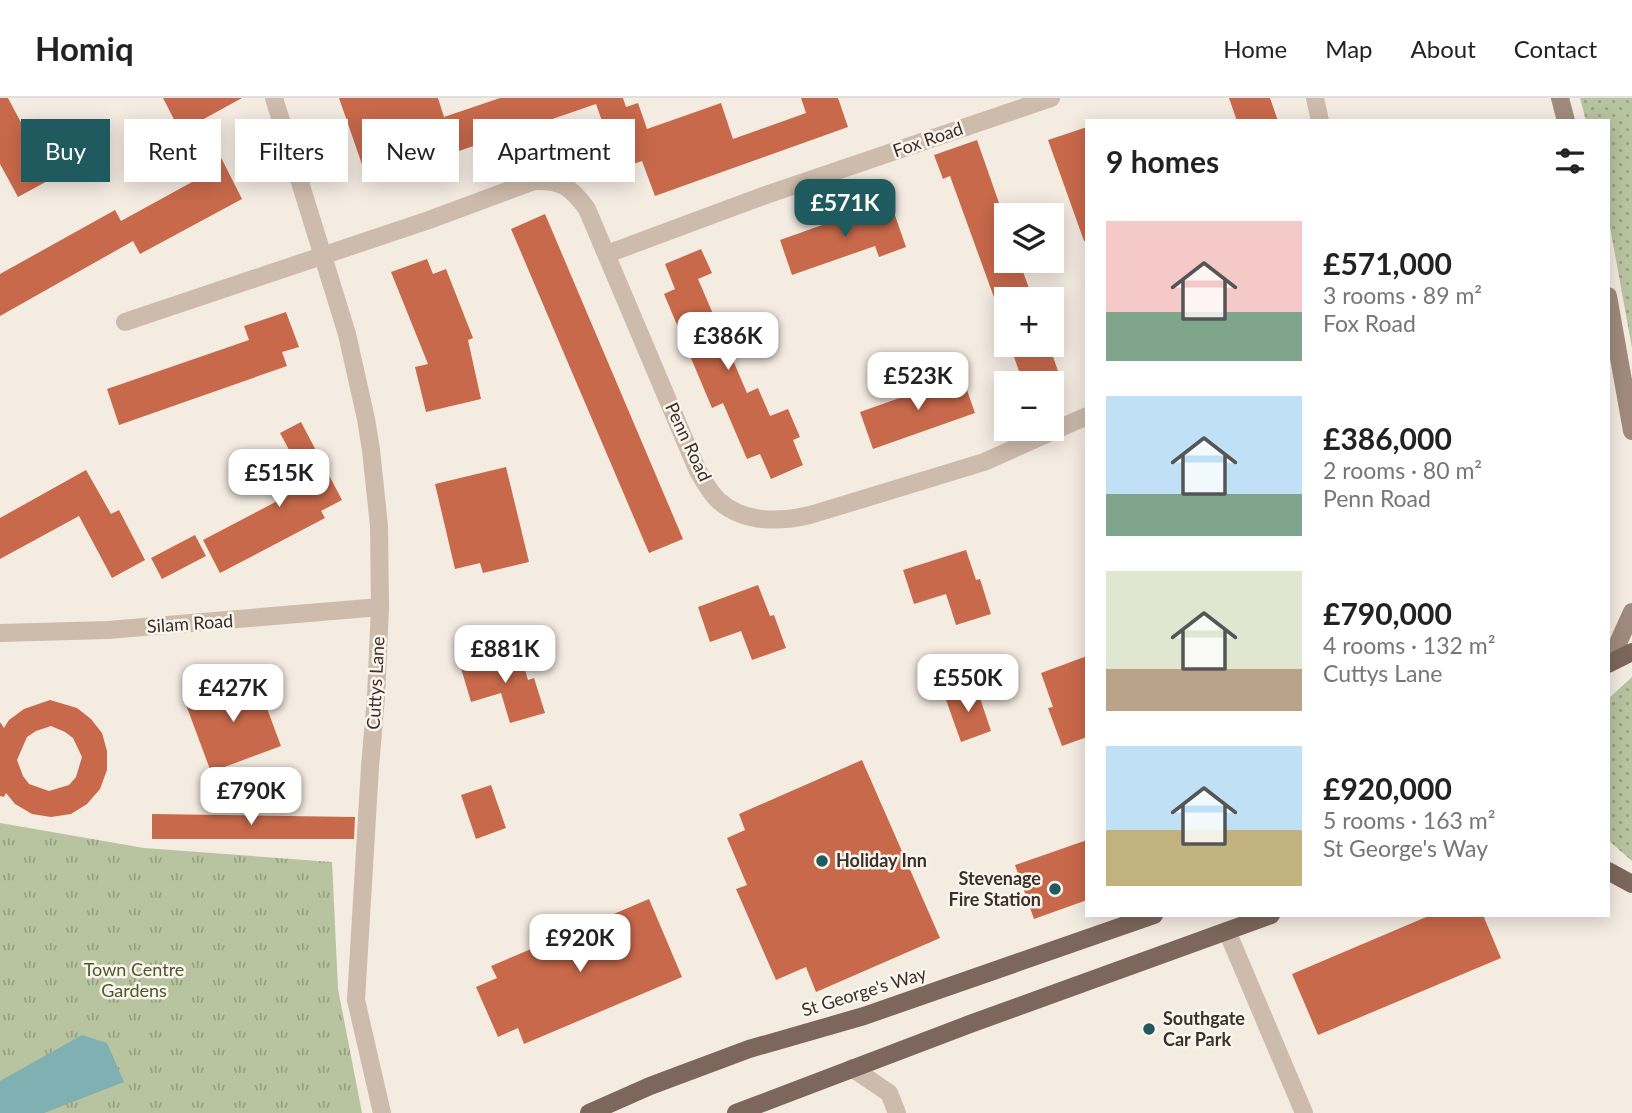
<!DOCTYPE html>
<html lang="en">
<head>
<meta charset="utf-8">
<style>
	:root { --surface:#fff; --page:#f2f2f2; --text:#222; --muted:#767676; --line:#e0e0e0; --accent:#1f5a5e }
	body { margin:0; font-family:Lato,sans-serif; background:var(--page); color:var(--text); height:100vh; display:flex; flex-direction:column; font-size:26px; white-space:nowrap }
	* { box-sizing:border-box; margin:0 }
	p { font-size:23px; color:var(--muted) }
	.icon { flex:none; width:38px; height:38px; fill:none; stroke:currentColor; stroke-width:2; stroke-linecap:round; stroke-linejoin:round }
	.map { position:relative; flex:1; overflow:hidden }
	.sheet { position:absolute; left:1085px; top:21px; width:525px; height:798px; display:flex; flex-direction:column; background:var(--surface); border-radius:0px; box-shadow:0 4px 18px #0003 }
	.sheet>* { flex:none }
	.banner { position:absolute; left:21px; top:21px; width:665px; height:63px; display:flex; gap:14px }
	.tools { position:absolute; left:994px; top:105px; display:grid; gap:14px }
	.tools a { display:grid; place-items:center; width:70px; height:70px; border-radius:0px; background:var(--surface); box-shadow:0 4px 18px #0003; font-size:35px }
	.price { position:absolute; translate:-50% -60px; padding:0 16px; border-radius:14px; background:#fff; color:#222; font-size:23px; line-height:46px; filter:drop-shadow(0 2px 4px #0008) }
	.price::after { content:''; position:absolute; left:50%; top:42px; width:21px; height:16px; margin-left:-10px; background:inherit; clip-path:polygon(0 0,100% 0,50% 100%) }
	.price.current { background:var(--accent); color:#fff }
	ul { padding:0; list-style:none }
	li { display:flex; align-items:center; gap:21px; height:175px; padding:0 21px }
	li span { display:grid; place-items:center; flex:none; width:196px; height:140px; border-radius:0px; color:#555 }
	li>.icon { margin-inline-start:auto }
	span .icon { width:84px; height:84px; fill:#fffc; stroke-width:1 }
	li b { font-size:30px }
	h2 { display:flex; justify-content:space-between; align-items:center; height:84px; padding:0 21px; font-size:30px }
	.pill { padding:0 24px; border-radius:0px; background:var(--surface); box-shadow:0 4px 18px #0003; font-size:24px; line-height:63px }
	.pill.current { background:var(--accent); color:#fff }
	header { display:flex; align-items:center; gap:42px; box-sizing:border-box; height:98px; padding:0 35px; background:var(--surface); border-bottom:2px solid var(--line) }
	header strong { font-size:33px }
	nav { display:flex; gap:38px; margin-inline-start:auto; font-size:24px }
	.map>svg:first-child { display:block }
</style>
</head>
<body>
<header>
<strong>Homiq</strong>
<nav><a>Home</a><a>Map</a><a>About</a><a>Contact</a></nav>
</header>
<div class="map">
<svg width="1632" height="1015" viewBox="0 0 1632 1015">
	<defs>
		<pattern id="grass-dots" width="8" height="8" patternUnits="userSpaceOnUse" patternTransform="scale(1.75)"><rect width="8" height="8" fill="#b8c4a0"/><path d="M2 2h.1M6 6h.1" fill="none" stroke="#97a083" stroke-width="1.8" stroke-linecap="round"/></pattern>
		<pattern id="park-tufts" width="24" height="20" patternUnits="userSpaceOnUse" patternTransform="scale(1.75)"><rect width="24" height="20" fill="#b8c4a0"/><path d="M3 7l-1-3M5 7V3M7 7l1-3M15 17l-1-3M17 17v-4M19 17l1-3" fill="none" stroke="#97a083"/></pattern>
	</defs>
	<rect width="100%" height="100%" fill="#f4ebe1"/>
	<path fill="url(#grass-dots)" d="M 1580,0 L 1632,0 L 1632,250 L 1608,118 L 1608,23 L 1586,23 Z
		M 1632,579 L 1632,763 L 1608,742 L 1608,601 Z"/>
	<path fill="url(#park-tufts)" d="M 0,725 L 144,750 L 332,764 L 338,891 L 362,1015 L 0,1015 Z"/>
	<path fill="#7fb0b2" d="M 82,937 L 107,945 L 124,984 L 44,1015 L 0,1015 L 0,983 Z"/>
	<path fill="#c8694b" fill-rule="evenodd" d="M 0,0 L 8,0 L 51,81 L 18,99 L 0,66 Z
		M 163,0 L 242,0 L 202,22 L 242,101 L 140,156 L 133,143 L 0,218 L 0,176 L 115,112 L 121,123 L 203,78 Z
		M 339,0 L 438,0 L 444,19 L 500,0 L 623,0 L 626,9 L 638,5 L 647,31 L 721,5 L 733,41 L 806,15 L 801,0 L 838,0 L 848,29 L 655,98 L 642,63 L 619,71 L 596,6 L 456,54 L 454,48 L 366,78 Z
		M 1229,0 L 1270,0 L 1278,23 L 1237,23 Z
		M 1087,29 L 1087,142 L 1084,143 L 1048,42 Z
		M 977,42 L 1006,125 L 1006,163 L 1019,163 L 1033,201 L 1006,201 L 1006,226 L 1004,227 L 950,78 L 943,81 L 934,57 Z
		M 890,103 L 906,149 L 879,159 L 875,148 L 792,177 L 780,142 Z
		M 545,116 L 683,441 L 649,455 L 511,131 Z
		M 701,151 L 712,175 L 698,181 L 747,295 L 758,290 L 770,318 L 788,311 L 800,339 L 793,342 L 803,367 L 771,381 L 760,356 L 747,361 L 723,305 L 712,310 L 664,196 L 675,191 L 665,166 Z
		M 427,161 L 433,176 L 446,171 L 473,240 L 468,242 L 481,301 L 426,314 L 415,269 L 428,266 L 391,174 Z
		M 286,214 L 299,249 L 282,254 L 287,268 L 119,327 L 107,291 L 249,242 L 244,228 Z
		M 1010,247 L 1049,247 L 1059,276 L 1032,285 L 1023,285 Z
		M 962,278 L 975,315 L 873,351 L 860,314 Z
		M 301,324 L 342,402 L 321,413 L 325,420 L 220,475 L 203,442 L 308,387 L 280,335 Z
		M 506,369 L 529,464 L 483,475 L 480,465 L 455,471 L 435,386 Z
		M 86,372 L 111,416 L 119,412 L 145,462 L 112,480 L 79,418 L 0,461 L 0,420 Z
		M 195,437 L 206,458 L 162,481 L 151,460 Z
		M 966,452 L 976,482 L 980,481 L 991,516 L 956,527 L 946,496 L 914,506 L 903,472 Z
		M 758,487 L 770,518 L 774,517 L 786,550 L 752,562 L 741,533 L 710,544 L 698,509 Z
		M 519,552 L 528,582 L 534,580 L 545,615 L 510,625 L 501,595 L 471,604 L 461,570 Z
		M 1087,558 L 1087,639 L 1062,648 L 1048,610 L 1053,609 L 1041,575 Z
		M 255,578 L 281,648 L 211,674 L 185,604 Z
		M 976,588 L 991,633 L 961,644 L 945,599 Z
		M 50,602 L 77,610 L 91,621 L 102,635 L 107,653 L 107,672 L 100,691 L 87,706 L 71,716 L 51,719 L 32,716 L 15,706 L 6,695 L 4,699 L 0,698 L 0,624 L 4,630 L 9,622 L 24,611 ZM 51,628 L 65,634 L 73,640 L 82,659 L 76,679 L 69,687 L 49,693 L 29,686 L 23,678 L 17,662 L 27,639 L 36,633 Z
		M 862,662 L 940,840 L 816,894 L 806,869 L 776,882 L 736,791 L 747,787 L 727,740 L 745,732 L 739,716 Z
		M 491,687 L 506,730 L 476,741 L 461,697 Z
		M 152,716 L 355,719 L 354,741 L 152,741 Z
		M 1087,742 L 1087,802 L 1034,821 L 1015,767 Z
		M 649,801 L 682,879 L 524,946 L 518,930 L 498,939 L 476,889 L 497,880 L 491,868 Z
		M 1431,817 L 1483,817 L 1501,860 L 1318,937 L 1292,876 Z"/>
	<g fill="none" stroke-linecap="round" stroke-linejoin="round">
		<path stroke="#cdbbac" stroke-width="18" d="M 274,0 L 347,236 L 366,321 L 371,352 L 379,428 L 380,509 L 376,599 L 370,669 L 356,902 L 382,1015
			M 1315,0 L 1320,23
			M 607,156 L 763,98 L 1051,0
			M 125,224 L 429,122 L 534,83 C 562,82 571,89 587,111 L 697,371 C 703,382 710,395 719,403 C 745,426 780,424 810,417 L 984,364 L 1087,318
			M 0,535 L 108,532 L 380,509
			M 1227,833 L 1304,1015
			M 852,970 L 889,995 L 897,1015"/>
		<path stroke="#a18a7d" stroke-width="18" d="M 1560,0 L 1566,23
			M 1608,198 L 1632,333
			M 1609,565 L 1632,514"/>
		<path stroke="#7d675c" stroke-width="18" d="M 1608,566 L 1632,554
			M 1608,773 L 1632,786
			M 589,1015 L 650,988 L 749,951 L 864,918 L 1154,817
			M 736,1015 L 970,926 L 1271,817"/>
	</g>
	<g fill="#1f5a5e" stroke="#fbf5ee" stroke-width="2.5">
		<circle cx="822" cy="763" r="7"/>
		<circle cx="1055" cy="791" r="7"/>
		<circle cx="1149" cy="931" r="7"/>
	</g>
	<g text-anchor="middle" stroke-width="5" stroke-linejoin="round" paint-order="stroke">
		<g font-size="18" fill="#3b302b" stroke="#fbf5ee">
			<text transform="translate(928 42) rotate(-19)" y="6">Fox Road</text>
			<text transform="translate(688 344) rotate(65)" y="6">Penn Road</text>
			<text transform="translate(190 526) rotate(-4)" y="6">Silam Road</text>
			<text transform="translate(376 585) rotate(-87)" y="6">Cuttys Lane</text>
			<text transform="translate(864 894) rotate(-17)" y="6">St George's Way</text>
		</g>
		<g font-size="18" font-weight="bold" fill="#3b302b" stroke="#fbf5ee" text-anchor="start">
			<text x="836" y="769">Holiday Inn</text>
			<text x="1041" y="787" text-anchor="end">Stevenage<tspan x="1041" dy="21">Fire Station</tspan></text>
			<text x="1163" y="927">Southgate<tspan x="1163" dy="21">Car Park</tspan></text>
		</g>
		<g font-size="18" fill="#4a5a2e" stroke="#fbf5ee">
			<text x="134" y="878">Town Centre<tspan x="134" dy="21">Gardens</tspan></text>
		</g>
	</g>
</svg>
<div class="tools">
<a><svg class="icon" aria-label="layers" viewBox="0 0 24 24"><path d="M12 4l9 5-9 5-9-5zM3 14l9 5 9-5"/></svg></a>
<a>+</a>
<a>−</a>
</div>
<b class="price current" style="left:845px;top:141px">£571K</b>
<b class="price" style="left:728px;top:274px">£386K</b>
<b class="price" style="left:918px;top:314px">£523K</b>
<b class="price" style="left:279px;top:411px">£515K</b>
<b class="price" style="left:505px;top:587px">£881K</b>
<b class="price" style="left:968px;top:616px">£550K</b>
<b class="price" style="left:233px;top:626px">£427K</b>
<b class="price" style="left:251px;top:729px">£790K</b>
<b class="price" style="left:580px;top:876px">£920K</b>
<div class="banner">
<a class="pill current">Buy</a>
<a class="pill">Rent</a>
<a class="pill">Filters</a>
<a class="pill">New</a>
<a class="pill">Apartment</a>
</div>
<section class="sheet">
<h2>9 homes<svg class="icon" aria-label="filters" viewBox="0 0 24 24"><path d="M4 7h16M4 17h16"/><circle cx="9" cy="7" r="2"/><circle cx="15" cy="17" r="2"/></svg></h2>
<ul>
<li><span style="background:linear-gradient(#f6c9c9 65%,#7fa58c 0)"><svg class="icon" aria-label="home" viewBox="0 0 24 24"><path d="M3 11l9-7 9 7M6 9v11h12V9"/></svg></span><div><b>£571,000</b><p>3 rooms · 89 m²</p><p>Fox Road</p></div></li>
<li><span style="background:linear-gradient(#bfe0f5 70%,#7fa58c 0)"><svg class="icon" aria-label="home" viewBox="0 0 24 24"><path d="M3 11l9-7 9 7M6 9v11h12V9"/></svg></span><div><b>£386,000</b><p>2 rooms · 80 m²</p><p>Penn Road</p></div></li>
<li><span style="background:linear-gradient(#dfe7d0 70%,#b9a48a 0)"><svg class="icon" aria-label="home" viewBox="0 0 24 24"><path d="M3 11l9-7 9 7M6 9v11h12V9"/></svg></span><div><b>£790,000</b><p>4 rooms · 132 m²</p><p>Cuttys Lane</p></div></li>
<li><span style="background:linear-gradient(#bfe0f5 60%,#c2b280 0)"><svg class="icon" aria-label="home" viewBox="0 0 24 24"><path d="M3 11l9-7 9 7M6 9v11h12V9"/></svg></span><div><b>£920,000</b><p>5 rooms · 163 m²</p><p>St George's Way</p></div></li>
</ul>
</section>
</div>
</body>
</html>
